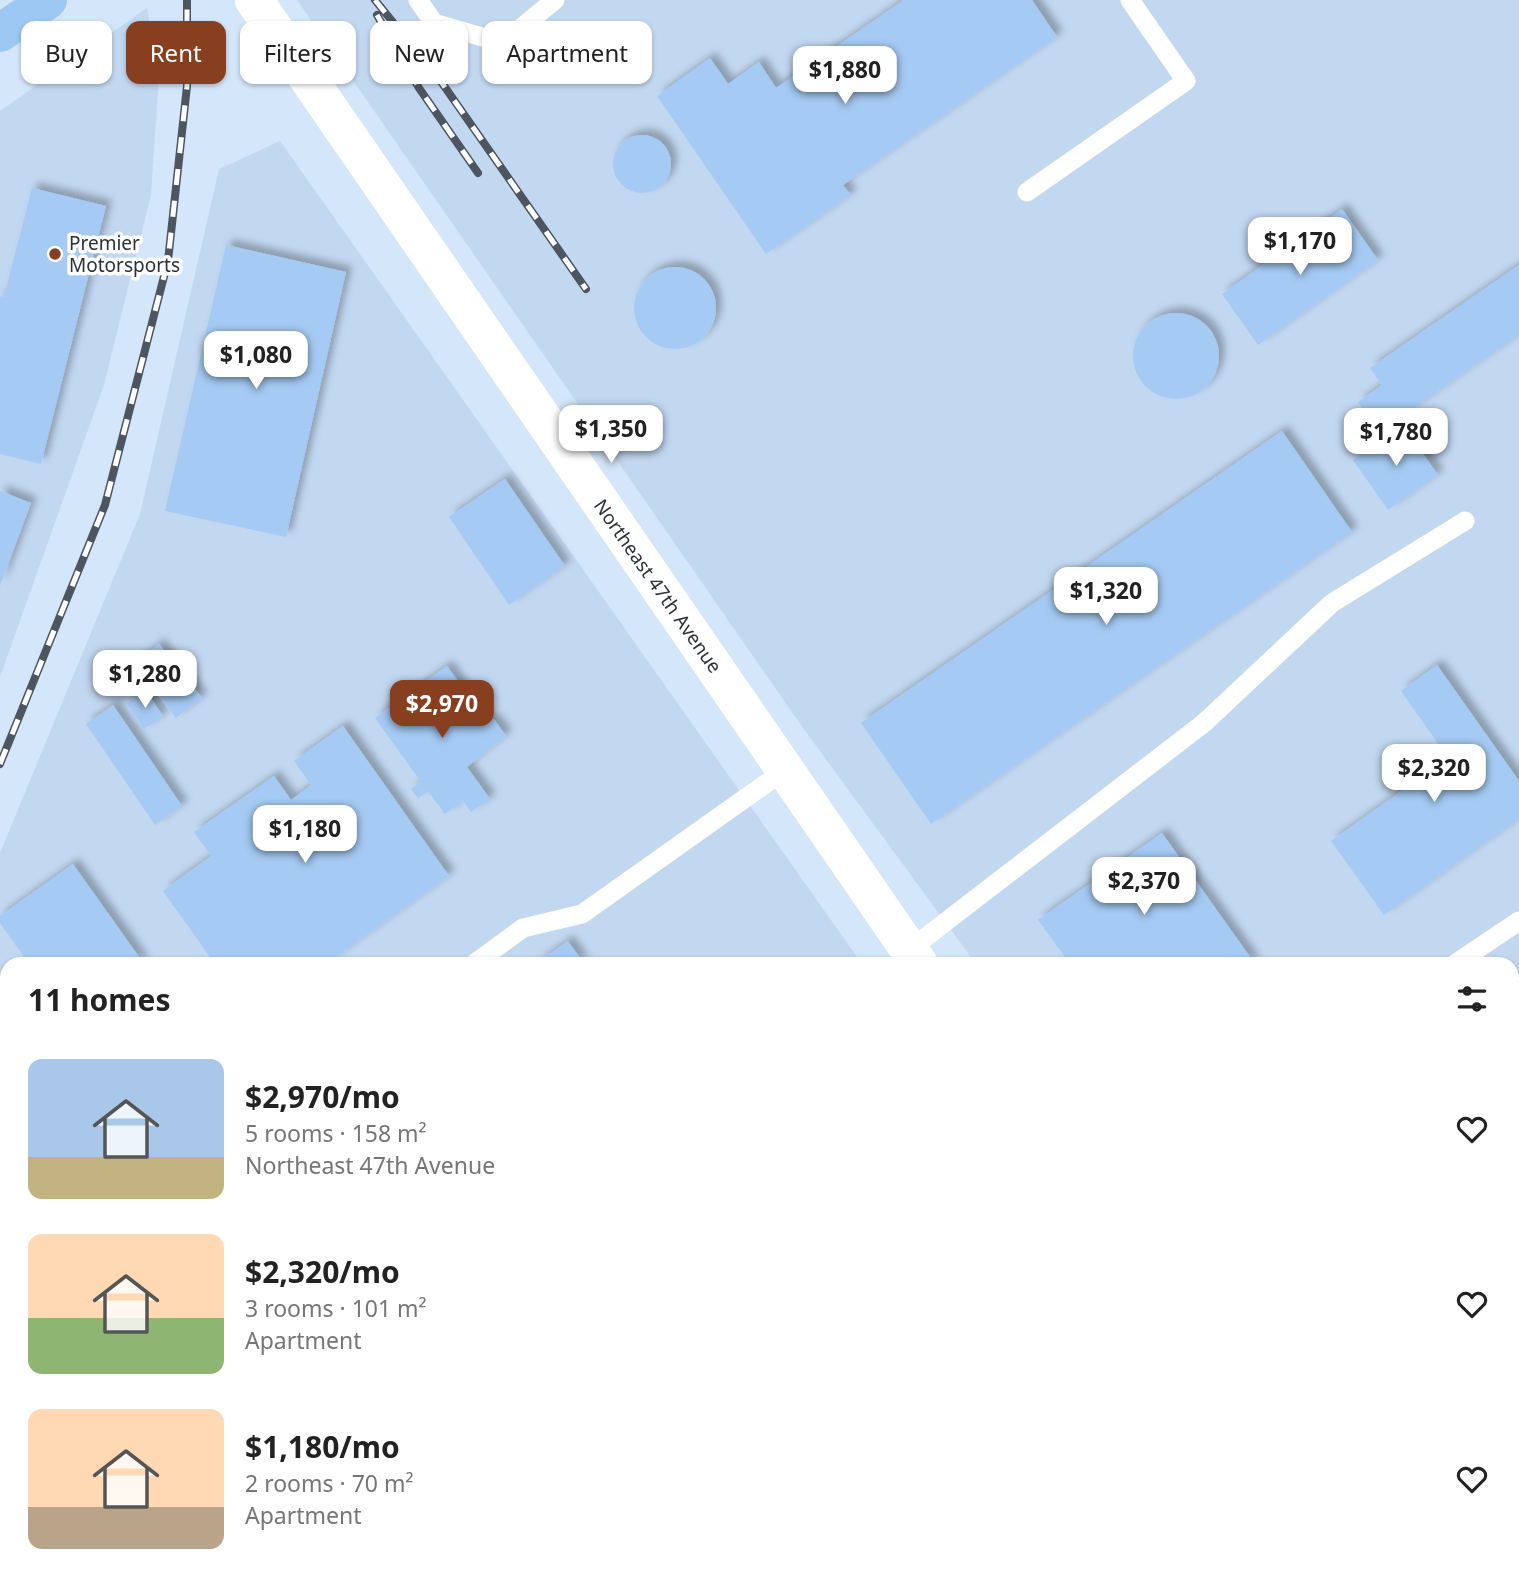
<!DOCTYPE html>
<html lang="en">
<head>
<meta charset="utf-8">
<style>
	:root { --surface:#fff; --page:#f2f2f2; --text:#222; --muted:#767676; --accent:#873f1f }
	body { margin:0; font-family:"Noto Sans",sans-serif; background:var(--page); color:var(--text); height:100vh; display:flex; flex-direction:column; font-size:26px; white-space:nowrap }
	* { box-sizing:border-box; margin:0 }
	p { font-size:23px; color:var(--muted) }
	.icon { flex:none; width:38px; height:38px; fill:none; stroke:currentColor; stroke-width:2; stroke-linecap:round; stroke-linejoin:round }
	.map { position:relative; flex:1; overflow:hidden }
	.details { position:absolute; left:0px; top:957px; width:1519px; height:625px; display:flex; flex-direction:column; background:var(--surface); border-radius:21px 21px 0 0; box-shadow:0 2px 5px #0004 }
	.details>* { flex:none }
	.banner { position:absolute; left:21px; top:21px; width:700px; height:63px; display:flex; gap:14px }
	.price { position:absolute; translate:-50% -60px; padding:0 16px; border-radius:14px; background:#fff; color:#222; font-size:23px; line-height:46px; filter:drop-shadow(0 2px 4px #0008) }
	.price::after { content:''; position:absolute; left:50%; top:42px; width:21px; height:16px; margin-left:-10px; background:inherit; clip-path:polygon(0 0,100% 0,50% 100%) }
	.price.active { background:var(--accent); color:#fff }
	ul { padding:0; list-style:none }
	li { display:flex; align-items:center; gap:21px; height:175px; padding:0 28px }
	li span { display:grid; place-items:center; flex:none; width:196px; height:140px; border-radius:14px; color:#555 }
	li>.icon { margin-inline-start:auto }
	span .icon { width:84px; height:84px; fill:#fffc; stroke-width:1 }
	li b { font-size:30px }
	h2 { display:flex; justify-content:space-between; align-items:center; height:84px; padding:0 28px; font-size:30px }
	.pill { padding:0 24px; border-radius:14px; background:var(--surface); box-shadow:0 2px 5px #0004; font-size:24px; line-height:63px }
	.pill.active { background:var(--accent); color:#fff }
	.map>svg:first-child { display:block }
</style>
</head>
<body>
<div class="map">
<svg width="1519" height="1581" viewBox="0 0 1519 1581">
	<defs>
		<filter id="shadow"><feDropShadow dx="6" dy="-6" stdDeviation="3.5" flood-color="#0004"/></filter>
	</defs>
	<rect width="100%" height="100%" fill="#d4e6fa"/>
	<path fill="#c2d8f1" d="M 297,0 L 1519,0 L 1519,1381 L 1512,1386 L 1512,964 L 976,964 L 803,728 Z
		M 147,8 L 159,76 L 151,195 L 104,385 L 0,677 L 0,111 Z
		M 280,141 L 862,964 L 7,964 L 7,1420 L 0,1410 L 0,853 L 140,514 L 219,169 Z
		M 501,1575 L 1294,1575 L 1298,1581 L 493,1581 Z"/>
	<path fill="#df8964" d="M 226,1575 L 335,1575 L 327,1581 L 231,1581 Z"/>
	<path fill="#a5caf3" filter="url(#shadow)" d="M 904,0 L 1032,0 L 1057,37 L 843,185 L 851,195 L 766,254 L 657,96 L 710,58 L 728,84 L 759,62 L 776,88 Z
		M613 164a29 29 0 1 1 58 0a29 29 0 1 1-58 0Z
		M 32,188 L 106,206 L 41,464 L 0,454 L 0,296 L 4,297 Z
		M 1342,209 L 1378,260 L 1258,345 L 1222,294 Z
		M 226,245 L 346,272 L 286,537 L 165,511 Z
		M 1519,265 L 1519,335 L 1379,432 L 1358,402 L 1382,385 L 1370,368 Z
		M634 308a41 41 0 1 1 82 0a41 41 0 1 1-82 0Z
		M1133 356a43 43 0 1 1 86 0a43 43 0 1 1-86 0Z
		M 1403,425 L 1438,475 L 1388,510 L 1353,460 Z
		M 1282,431 L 1352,532 L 931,824 L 861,723 Z
		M 505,479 L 565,566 L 509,605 L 449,517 Z
		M 0,491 L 31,503 L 0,586 Z
		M 159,644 L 202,698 L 176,718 L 134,664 Z
		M 1437,665 L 1519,781 L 1519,819 L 1384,915 L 1331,841 L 1448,758 L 1401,691 Z
		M 447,666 L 488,723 L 494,719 L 506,736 L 467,767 L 490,799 L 471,812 L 463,801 L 445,814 L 428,791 L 418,798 L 411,789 L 421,782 L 375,718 Z
		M 145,690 L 163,716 L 144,729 L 126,704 Z
		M 113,705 L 182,806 L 155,825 L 86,724 Z
		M 343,726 L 449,876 L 326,964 L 215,964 L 163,891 L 211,856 L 194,832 L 274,776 L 291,800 L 311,785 L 294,761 Z
		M 1162,833 L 1255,964 L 1070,964 L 1038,920 Z
		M 73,864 L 144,964 L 29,964 L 0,923 L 0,916 Z
		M 568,941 L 584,964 L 536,964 Z
		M 1519,1027 L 1519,1304 L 1512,1309 L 1512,1032 Z"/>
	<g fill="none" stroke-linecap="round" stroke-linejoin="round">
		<path stroke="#fff" stroke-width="19" d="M 418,0 L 434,23 L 503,43 L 555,0
			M 1027,192 L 1186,81 L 1130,0
			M 909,950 L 1204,723 L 1332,603 L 1465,521
			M 474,964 L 523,928 L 582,914 L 785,770
			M 1455,964 L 1519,921
			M 879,1579 L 884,1575"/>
		<path stroke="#fff" stroke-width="38" d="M 254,0 L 919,964
			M 1342,1575 L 1346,1581"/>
		<path stroke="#9ec8f4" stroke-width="38" d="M 0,33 L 48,0"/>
		<g stroke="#4d5660" stroke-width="8">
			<path id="rail" d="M 375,0 L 442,83 L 586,289
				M 377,15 L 419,88 L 478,173
				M 0,764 L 105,505 L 168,261 L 187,86 L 187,0"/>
		</g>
		<use href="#rail" stroke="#fff" stroke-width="5" stroke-dasharray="16" stroke-linecap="butt"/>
	</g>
	<circle fill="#873f1f" stroke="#fff" stroke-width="2.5" cx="55" cy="254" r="7"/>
	<g text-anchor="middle" stroke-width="7" stroke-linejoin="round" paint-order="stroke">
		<g font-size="19" fill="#2a3138" stroke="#fff" text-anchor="start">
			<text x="69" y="250">Premier<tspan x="69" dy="22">Motorsports</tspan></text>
		</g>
		<g font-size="19" fill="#2a3138" stroke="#fff">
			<text transform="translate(658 586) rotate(55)" y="7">Northeast 47th Avenue</text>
		</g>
	</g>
</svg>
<b class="price" style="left:845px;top:106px">$1,880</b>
<b class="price" style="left:1300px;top:277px">$1,170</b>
<b class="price" style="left:256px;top:391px">$1,080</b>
<b class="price" style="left:611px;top:465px">$1,350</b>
<b class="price" style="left:1396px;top:468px">$1,780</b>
<b class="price" style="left:1106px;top:627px">$1,320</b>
<b class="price" style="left:145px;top:710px">$1,280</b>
<b class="price active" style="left:442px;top:740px">$2,970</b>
<b class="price" style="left:1434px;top:804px">$2,320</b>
<b class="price" style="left:305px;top:865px">$1,180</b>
<b class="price" style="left:1144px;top:917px">$2,370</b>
<div class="banner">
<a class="pill">Buy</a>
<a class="pill active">Rent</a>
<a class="pill">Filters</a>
<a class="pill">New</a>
<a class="pill">Apartment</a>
</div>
<section class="details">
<h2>11 homes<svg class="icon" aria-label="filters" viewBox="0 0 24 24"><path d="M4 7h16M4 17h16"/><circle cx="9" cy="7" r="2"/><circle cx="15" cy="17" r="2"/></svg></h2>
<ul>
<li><span style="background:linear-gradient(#a9c7e8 70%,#c2b280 0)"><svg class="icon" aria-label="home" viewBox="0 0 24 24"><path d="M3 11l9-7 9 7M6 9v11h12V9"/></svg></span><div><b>$2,970/mo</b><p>5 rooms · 158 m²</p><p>Northeast 47th Avenue</p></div><svg class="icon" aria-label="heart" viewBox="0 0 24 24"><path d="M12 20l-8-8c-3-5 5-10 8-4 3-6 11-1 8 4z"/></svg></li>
<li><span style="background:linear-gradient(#ffd9b3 60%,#8fb573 0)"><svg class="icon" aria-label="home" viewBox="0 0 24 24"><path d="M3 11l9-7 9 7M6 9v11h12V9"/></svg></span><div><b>$2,320/mo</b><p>3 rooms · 101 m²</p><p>Apartment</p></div><svg class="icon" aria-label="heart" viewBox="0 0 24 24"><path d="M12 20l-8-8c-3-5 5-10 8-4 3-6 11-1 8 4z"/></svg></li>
<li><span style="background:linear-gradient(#ffd9b3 70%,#b9a48a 0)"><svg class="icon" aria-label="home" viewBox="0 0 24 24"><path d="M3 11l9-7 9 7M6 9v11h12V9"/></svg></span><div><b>$1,180/mo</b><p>2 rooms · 70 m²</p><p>Apartment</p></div><svg class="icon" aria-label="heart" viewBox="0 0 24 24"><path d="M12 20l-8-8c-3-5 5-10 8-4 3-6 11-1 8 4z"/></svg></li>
</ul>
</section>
</div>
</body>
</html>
